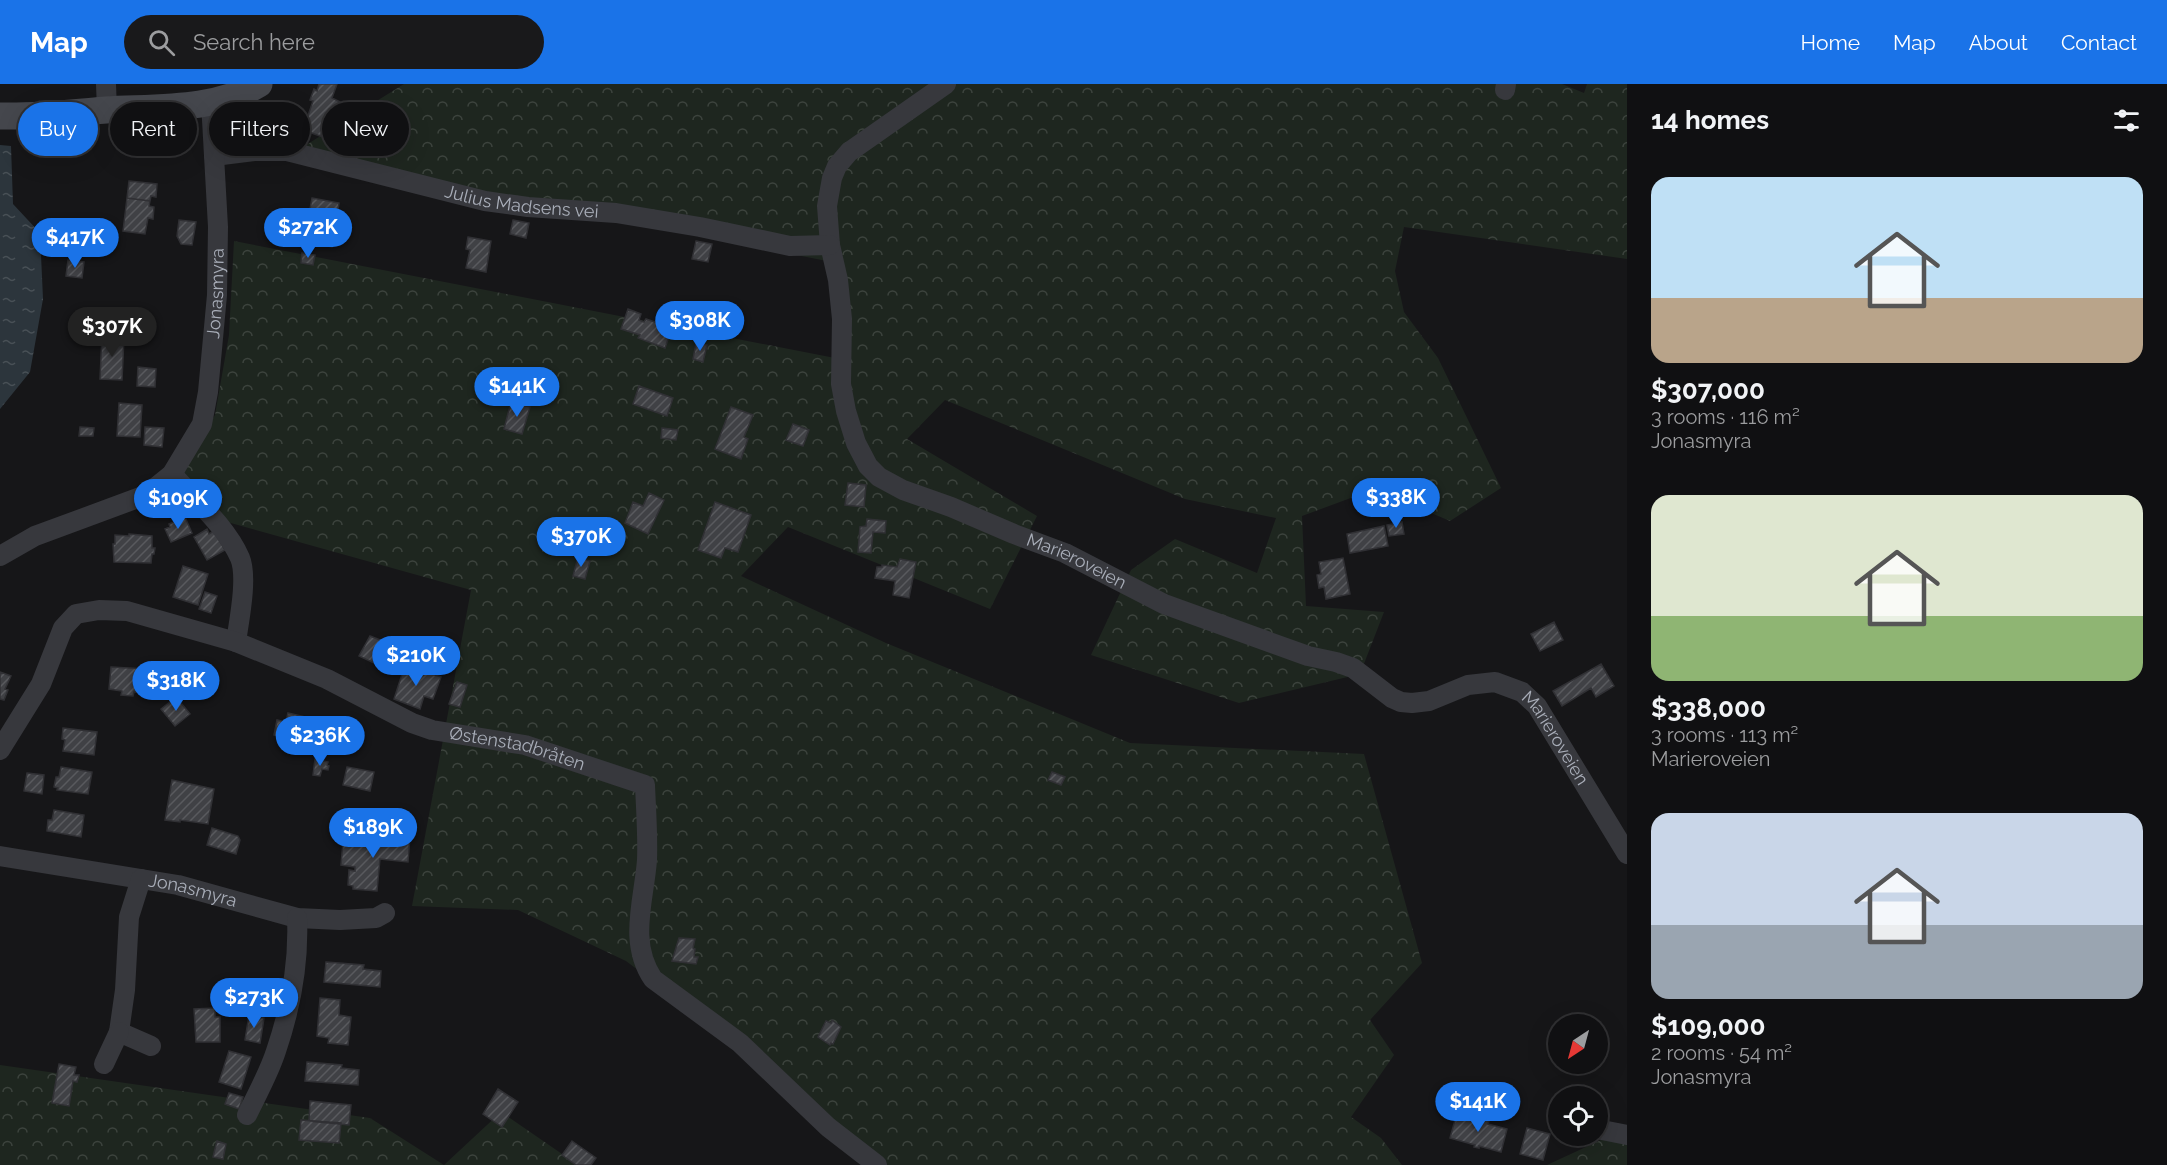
<!DOCTYPE html>
<html lang="en">
<head>
<meta charset="utf-8">
<style>
	:root { --surface:#101012; --page:#19191b; --text:#f1f3f6; --muted:#9c9d9f; --line:#303032; --accent:#1a73e8 }
	body { margin:0; font-family:Raleway,sans-serif; background:var(--page); color:var(--text); height:100vh; display:flex; flex-direction:column; font-size:22px; white-space:nowrap }
	* { box-sizing:border-box; margin:0 }
	p { font-size:20px; color:var(--muted) }
	.icon { flex:none; width:33px; height:33px; fill:none; stroke:currentColor; stroke-width:2; stroke-linecap:round; stroke-linejoin:round }
	.map { position:relative; flex:1; overflow:hidden }
	.sheet { display:flex; flex-direction:column; background:var(--surface); width:540px }
	.sheet>* { flex:none }
	.guide { position:absolute; left:18px; top:18px; width:570px; height:54px; display:flex; gap:12px }
	.needle { width:39px; rotate:216deg }
	.fabs { position:absolute; left:1548px; top:930px; display:grid; gap:12px }
	.fabs a { display:grid; place-items:center; width:60px; height:60px; border-radius:50%; background:var(--surface); box-shadow:0 6px 24px #0002,0 0 0 2px var(--line); font-size:30px }
	.price { position:absolute; translate:-50% -51px; padding:0 14px; border-radius:21px; background:var(--accent); color:#fff; font-size:20px; line-height:39px; filter:drop-shadow(0 2px 3px #0008) }
	.price::after { content:''; position:absolute; left:50%; top:36px; width:18px; height:14px; margin-left:-9px; background:inherit; clip-path:polygon(0 0,100% 0,50% 100%) }
	.price.on { background:#222; color:#fff }
	ul { padding:0; list-style:none }
	li { display:grid; align-content:center; gap:12px; height:318px; padding:0 24px }
	li span { display:grid; place-items:center; height:186px; border-radius:18px; color:#555 }
	li>.icon { margin-inline-start:auto }
	span .icon { width:108px; height:108px; fill:#fffc; stroke-width:1 }
	li b { font-size:26px }
	h2 { display:flex; justify-content:space-between; align-items:center; height:72px; padding:0 24px; font-size:26px }
	.pill { padding:0 21px; border-radius:27px; background:var(--surface); box-shadow:0 6px 24px #0002,0 0 0 2px var(--line); font-size:21px; line-height:54px }
	.pill.on { background:var(--accent); color:#fff }
	header { display:flex; align-items:center; gap:36px; box-sizing:border-box; height:84px; padding:0 30px; background:var(--accent); color:#fff }
	header strong { font-size:28px }
	nav { display:flex; gap:33px; margin-inline-start:auto; font-size:21px }
	.search { width:420px; height:54px; background:var(--page); display:flex; align-items:center; gap:15px; box-sizing:border-box; padding:0 21px; border-radius:33px; color:var(--muted); font-size:22px }
	main { display:flex; flex:1; min-height:0 }
	.map>svg:first-child { display:block }
</style>
</head>
<body>
<header>
<strong>Map</strong>
<div class="search"><svg class="icon" aria-label="search" viewBox="0 0 24 24"><circle cx="10" cy="10" r="6"/><path d="M15 15l6 6"/></svg>Search here</div>
<nav><a>Home</a><a>Map</a><a>About</a><a>Contact</a></nav>
</header>
<main>
<div class="map">
<svg width="1627" height="1081" viewBox="0 0 1627 1081">
	<defs>
		<pattern id="forest-crowns" width="20" height="18" patternUnits="userSpaceOnUse" patternTransform="scale(1.5)"><rect width="20" height="18" fill="#1e261f"/><path d="M2 6a3 3 0 1 1 6 0M12 15a3 3 0 1 1 6 0" fill="none" stroke="#3c433d"/></pattern>
		<pattern id="water-ripples" width="26" height="14" patternUnits="userSpaceOnUse" patternTransform="scale(1.5)"><rect width="26" height="14" fill="#2c353c"/><path d="M2 4q2-2 4 0t4 0M15 11q2-2 4 0t4 0" fill="none" stroke="#485056"/></pattern>
		<pattern id="building-hatch" width="6" height="6" patternUnits="userSpaceOnUse" patternTransform="scale(1.5)"><rect width="6" height="6" fill="#404145"/><path d="M-1 1l2-2M0 6l6-6M5 7l2-2" fill="none" stroke="#595a5e"/></pattern>
	</defs>
	<rect width="100%" height="100%" fill="#161618"/>
	<path fill="url(#forest-crowns)" d="M 404,0 L 1562,0 L 1584,9 L 1587,0 L 1627,0 L 1627,175 L 1404,143 L 1395,187 L 1404,228 L 1438,274 L 1501,404 L 1450,437 L 1375,405 L 1302,432 L 1306,522 L 1384,528 L 1360,590 L 1239,619 L 1091,571 L 1131,486 L 1175,455 L 1257,489 L 1276,434 L 1185,415 L 945,316 L 907,355 L 1037,432 L 990,525 L 788,443 L 741,492 L 886,559 L 1130,659 L 1364,670 L 1422,879 L 1370,936 L 1394,971 L 1351,1033 L 1381,1054 L 1402,1081 L 867,1081 L 755,974 L 626,877 L 518,826 L 412,822 L 471,506 L 220,436 L 178,391 L 215,331 L 229,251 L 234,157 L 840,275 L 827,177 L 290,71 Z
		M 0,981 L 370,1034 L 444,1081 L 0,1081 Z
		M 501,1028 L 578,1081 L 444,1081 Z
		M 1627,1044 L 1627,1081 L 1547,1081 Z"/>
	<path fill="url(#water-ripples)" d="M 0,61 L 11,62 L 13,120 L 40,149 L 43,215 L 30,288 L 0,325 Z"/>
	<path fill="url(#building-hatch)" stroke="#303034" stroke-width="1.5" d="M 319,0 L 337,0 L 332,14 L 340,18 L 336,30 L 332,29 L 323,53 L 303,46 L 313,17 L 310,16 L 314,5 L 317,7 Z
		M 350,17 L 371,21 L 368,40 L 346,36 Z
		M 129,97 L 157,100 L 156,113 L 151,112 L 150,117 L 127,114 Z
		M 127,114 L 150,117 L 149,122 L 154,123 L 153,135 L 148,134 L 145,150 L 123,147 Z
		M 312,114 L 339,119 L 337,132 L 342,133 L 339,153 L 334,152 L 332,163 L 304,158 Z
		M 179,136 L 196,138 L 192,161 L 181,160 L 177,152 Z
		M 513,136 L 529,139 L 526,154 L 510,150 Z
		M 468,153 L 491,157 L 486,188 L 466,184 L 470,166 L 466,165 Z
		M 696,157 L 712,160 L 708,178 L 692,175 Z
		M 302,169 L 315,171 L 313,181 L 301,179 Z
		M 68,176 L 84,178 L 82,194 L 66,192 Z
		M 628,225 L 641,230 L 639,236 L 644,238 L 646,235 L 672,244 L 665,264 L 638,254 L 640,251 L 621,245 Z
		M 102,252 L 124,254 L 122,296 L 100,295 Z
		M 696,259 L 707,261 L 703,278 L 693,275 Z
		M 138,283 L 156,285 L 155,303 L 137,302 Z
		M 639,302 L 673,314 L 667,332 L 633,320 Z
		M 511,318 L 530,323 L 522,350 L 504,345 Z
		M 119,319 L 142,321 L 140,353 L 117,352 Z
		M 731,323 L 753,331 L 744,353 L 748,355 L 741,375 L 715,365 Z
		M 793,340 L 809,346 L 803,362 L 786,356 Z
		M 80,343 L 94,344 L 93,352 L 79,352 Z
		M 145,343 L 164,344 L 162,363 L 144,361 Z
		M 662,344 L 678,346 L 676,356 L 661,354 Z
		M 848,399 L 866,401 L 864,423 L 845,421 Z
		M 649,409 L 664,416 L 648,450 L 625,439 L 633,418 L 643,422 Z
		M 715,418 L 751,431 L 738,468 L 725,464 L 721,474 L 698,466 Z
		M 185,433 L 192,449 L 171,458 L 165,445 L 170,443 L 169,440 Z
		M 867,435 L 886,437 L 885,449 L 873,448 L 871,469 L 858,468 L 860,443 L 866,442 Z
		M 1402,438 L 1404,450 L 1389,452 L 1387,441 Z
		M 1384,442 L 1388,462 L 1350,469 L 1347,450 Z
		M 207,445 L 209,450 L 214,447 L 225,466 L 207,476 L 194,453 Z
		M 129,450 L 152,452 L 152,464 L 155,464 L 154,470 L 152,470 L 151,479 L 114,478 L 113,460 L 115,460 L 115,451 L 129,452 Z
		M 578,473 L 590,477 L 585,495 L 573,492 Z
		M 1343,474 L 1350,510 L 1326,515 L 1324,503 L 1319,504 L 1317,491 L 1321,490 L 1319,478 Z
		M 900,475 L 916,478 L 909,514 L 893,511 L 895,497 L 875,494 L 877,483 L 882,483 L 882,481 L 897,483 Z
		M 183,482 L 208,490 L 198,521 L 173,513 Z
		M 205,508 L 217,512 L 211,529 L 199,525 Z
		M 1554,538 L 1563,556 L 1540,567 L 1531,550 Z
		M 370,552 L 380,556 L 377,562 L 381,564 L 374,579 L 359,572 Z
		M 1601,580 L 1614,602 L 1596,613 L 1591,604 L 1562,622 L 1553,607 Z
		M 405,581 L 441,593 L 433,615 L 424,612 L 420,625 L 394,615 Z
		M 111,583 L 146,585 L 144,609 L 134,608 L 133,612 L 121,611 L 122,607 L 109,605 Z
		M 0,588 L 11,592 L 5,605 L 8,606 L 4,616 L 0,615 Z
		M 457,598 L 467,601 L 460,623 L 449,620 Z
		M 176,613 L 190,630 L 175,642 L 161,625 Z
		M 288,629 L 310,634 L 308,643 L 318,646 L 313,665 L 303,662 L 302,666 L 280,661 L 282,653 L 274,651 L 277,636 L 286,638 Z
		M 63,644 L 97,648 L 94,671 L 63,667 L 65,656 L 62,655 Z
		M 315,675 L 328,678 L 327,681 L 329,682 L 328,686 L 322,685 L 320,692 L 313,691 Z
		M 61,683 L 92,688 L 88,710 L 57,706 L 58,704 L 54,703 L 56,693 L 59,693 Z
		M 347,683 L 374,688 L 370,707 L 343,701 Z
		M 1052,688 L 1065,693 L 1061,701 L 1048,696 Z
		M 27,689 L 44,691 L 42,710 L 24,707 Z
		M 172,696 L 214,705 L 208,740 L 180,736 L 180,738 L 165,736 Z
		M 54,726 L 84,731 L 81,753 L 47,747 L 48,736 L 52,736 Z
		M 347,737 L 360,738 L 358,750 L 345,748 Z
		M 212,744 L 238,752 L 240,756 L 236,770 L 207,761 Z
		M 379,749 L 410,753 L 408,778 L 380,775 L 377,807 L 353,805 L 353,802 L 348,801 L 349,786 L 355,787 L 355,783 L 341,781 L 343,758 L 368,761 L 369,754 L 378,754 Z
		M 679,854 L 695,855 L 693,864 L 695,865 L 694,873 L 698,873 L 696,880 L 672,877 Z
		M 326,878 L 364,881 L 363,885 L 381,887 L 380,903 L 324,898 Z
		M 320,914 L 340,916 L 339,931 L 351,933 L 348,961 L 328,959 L 329,954 L 317,952 Z
		M 215,924 L 215,933 L 220,933 L 220,958 L 196,958 L 194,925 Z
		M 249,931 L 264,934 L 260,959 L 245,956 Z
		M 832,936 L 841,943 L 833,960 L 831,959 L 830,961 L 818,953 L 826,937 L 831,939 Z
		M 229,967 L 251,973 L 241,1005 L 219,998 Z
		M 307,978 L 342,981 L 341,984 L 359,986 L 358,1001 L 305,997 Z
		M 59,980 L 76,983 L 74,991 L 79,991 L 77,998 L 73,997 L 69,1022 L 52,1019 Z
		M 498,1005 L 518,1018 L 502,1043 L 483,1030 Z
		M 229,1009 L 243,1013 L 239,1025 L 225,1020 Z
		M 310,1017 L 351,1021 L 349,1041 L 309,1037 Z
		M 1457,1029 L 1489,1037 L 1488,1040 L 1507,1045 L 1501,1068 L 1479,1062 L 1479,1064 L 1474,1063 L 1475,1061 L 1450,1054 Z
		M 301,1036 L 341,1039 L 339,1059 L 299,1056 Z
		M 1527,1044 L 1550,1050 L 1543,1076 L 1520,1070 Z
		M 217,1057 L 226,1060 L 223,1075 L 213,1073 Z
		M 572,1057 L 596,1074 L 591,1081 L 576,1081 L 562,1071 Z"/>
	<g fill="none" stroke-linecap="round" stroke-linejoin="round">
		<g stroke="#37383d" stroke-width="20">
			<path d="M 106,0 L 107,26"/>
			<path id="s1" d="M 946,0 L 849,68 L 837,82 L 832,94 L 827,122 L 830,161 L 838,196 L 842,235 L 841,300 L 846,327 L 856,359 L 868,382 L 879,393 L 903,406 L 951,423 L 1014,450 L 1065,469 L 1164,520 L 1308,572 L 1336,578 L 1353,584 L 1392,614 L 1401,618 L 1412,619 L 1429,617 L 1468,601 L 1495,598 L 1522,608 L 1537,622 L 1627,770"/>
			<path d="M 1505,6 L 1506,0"/>
			<path id="s2" d="M 214,72 L 254,67 L 287,67 L 485,117 L 528,123 L 616,129 L 700,143 L 790,162 L 830,161"/>
			<path d="M 172,390 C 195,416 226,442 240,474 C 248,493 239,537 236,558"/>
			<path id="s3" d="M 0,472 L 35,452 L 146,411 L 172,390 L 202,340 L 208,308 L 217,211 L 218,143 L 211,18"/>
			<path id="s4" d="M 0,666 L 41,600 L 63,544 L 76,530 L 99,526 L 127,527 L 236,558 L 327,595 L 412,639 L 432,646 L 525,661 L 645,701 C 646,726 648,752 647,776 C 644,817 628,858 653,895 L 740,959 L 828,1043 L 877,1081"/>
			<path id="s5" d="M 0,772 L 178,801 L 297,834 L 340,836 L 376,834 L 385,829"/>
			<path d="M 141,795 L 129,833 L 125,906 L 119,948 L 151,962"/>
			<path d="M 104,980 L 119,948"/>
			<path d="M 247,1031 C 257,1010 269,989 276,967 C 290,926 299,878 297,834"/>
			<path d="M 1602,1046 L 1627,1051"/>
		</g>
		<path stroke="#45474d" stroke-width="27" d="M 0,32 C 35,33 71,29 106,26 C 157,23 214,27 259,0"/>
	</g>
	<g text-anchor="middle" stroke-width="6" stroke-linejoin="round" paint-order="stroke">
		<g font-size="18" fill="#a8adb8" stroke="#111113">
			<text dy="6" stroke="none"><textPath href="#s2" startOffset="314">Julius Madsens vei</textPath></text>
			<text dy="6" stroke="none"><textPath href="#s3" startOffset="382">Jonasmyra</textPath></text>
			<text dy="6" stroke="none"><textPath href="#s1" startOffset="675">Marieroveien</textPath></text>
			<text dy="6" stroke="none"><textPath href="#s1" startOffset="1215">Marieroveien</textPath></text>
			<text dy="6" stroke="none"><textPath href="#s4" startOffset="624">Østenstadbråten</textPath></text>
			<text dy="6" stroke="none"><textPath href="#s5" startOffset="196">Jonasmyra</textPath></text>
		</g>
	</g>
</svg>
<div class="fabs">
<a><svg class="needle" viewBox="-14 -14 28 28"><path d="M0-13l5 13h-10z" fill="#e53935"/><path d="M0 13l5-13h-10z" fill="#9c9d9f"/></svg></a>
<a><svg class="icon" aria-label="locate" viewBox="0 0 24 24"><circle cx="12" cy="12" r="6"/><path d="M12 2v4M12 18v4M2 12h4M18 12h4"/></svg></a>
</div>
<b class="price" style="left:308px;top:175px">$272K</b>
<b class="price" style="left:75px;top:185px">$417K</b>
<b class="price" style="left:700px;top:268px">$308K</b>
<b class="price on" style="left:112px;top:274px">$307K</b>
<b class="price" style="left:517px;top:334px">$141K</b>
<b class="price" style="left:1396px;top:445px">$338K</b>
<b class="price" style="left:178px;top:446px">$109K</b>
<b class="price" style="left:581px;top:484px">$370K</b>
<b class="price" style="left:416px;top:603px">$210K</b>
<b class="price" style="left:176px;top:628px">$318K</b>
<b class="price" style="left:320px;top:683px">$236K</b>
<b class="price" style="left:373px;top:775px">$189K</b>
<b class="price" style="left:254px;top:945px">$273K</b>
<b class="price" style="left:1478px;top:1049px">$141K</b>
<div class="guide">
<a class="pill on">Buy</a>
<a class="pill">Rent</a>
<a class="pill">Filters</a>
<a class="pill">New</a>
</div>
</div>
<section class="sheet">
<h2>14 homes<svg class="icon" aria-label="filters" viewBox="0 0 24 24"><path d="M4 7h16M4 17h16"/><circle cx="9" cy="7" r="2"/><circle cx="15" cy="17" r="2"/></svg></h2>
<ul>
<li><span style="background:linear-gradient(#bfe0f5 65%,#b9a48a 0)"><svg class="icon" aria-label="home" viewBox="0 0 24 24"><path d="M3 11l9-7 9 7M6 9v11h12V9"/></svg></span><div><b>$307,000</b><p>3 rooms · 116 m²</p><p>Jonasmyra</p></div></li>
<li><span style="background:linear-gradient(#dfe7d0 65%,#8fb573 0)"><svg class="icon" aria-label="home" viewBox="0 0 24 24"><path d="M3 11l9-7 9 7M6 9v11h12V9"/></svg></span><div><b>$338,000</b><p>3 rooms · 113 m²</p><p>Marieroveien</p></div></li>
<li><span style="background:linear-gradient(#c9d6e8 60%,#9aa5b1 0)"><svg class="icon" aria-label="home" viewBox="0 0 24 24"><path d="M3 11l9-7 9 7M6 9v11h12V9"/></svg></span><div><b>$109,000</b><p>2 rooms · 54 m²</p><p>Jonasmyra</p></div></li>
</ul>
</section>
</main>
</body>
</html>
